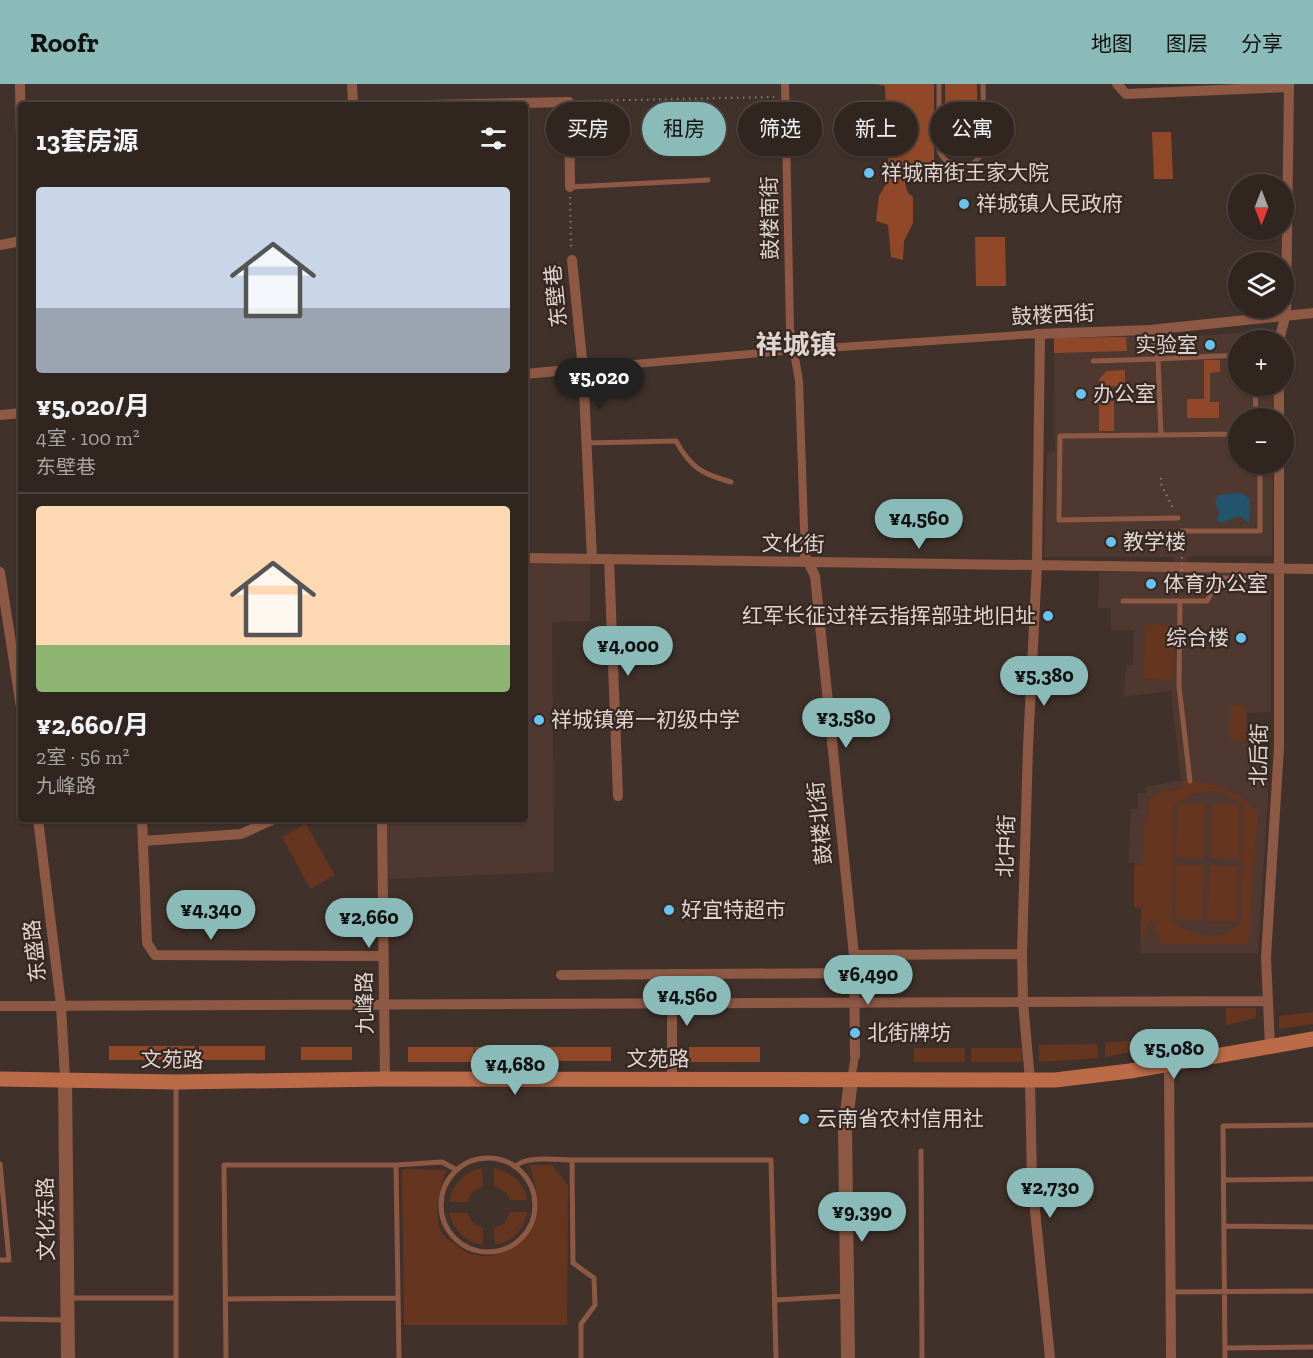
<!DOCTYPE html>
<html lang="zh">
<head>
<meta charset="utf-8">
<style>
	:root { --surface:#312520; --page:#3d312d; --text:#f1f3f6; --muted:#a8a5a5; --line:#4c423e; --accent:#8bbbb9 }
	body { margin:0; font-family:"Zilla Slab","Noto Sans SC",serif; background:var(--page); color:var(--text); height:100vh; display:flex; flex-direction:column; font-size:22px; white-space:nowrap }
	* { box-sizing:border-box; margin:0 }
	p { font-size:20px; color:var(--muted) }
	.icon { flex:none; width:33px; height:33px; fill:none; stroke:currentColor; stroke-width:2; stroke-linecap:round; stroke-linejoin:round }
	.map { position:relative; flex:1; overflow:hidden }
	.details { position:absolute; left:18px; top:18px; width:510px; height:720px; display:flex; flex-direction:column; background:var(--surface); border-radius:6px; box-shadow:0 2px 4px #0004,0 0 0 2px var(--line) }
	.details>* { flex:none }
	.hud { position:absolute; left:546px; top:18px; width:570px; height:54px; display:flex; gap:12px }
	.needle { width:39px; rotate:180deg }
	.controls { position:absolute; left:1228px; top:90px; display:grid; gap:12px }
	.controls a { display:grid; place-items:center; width:66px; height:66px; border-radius:50%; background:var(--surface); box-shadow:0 2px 4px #0004,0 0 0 2px var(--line); font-size:30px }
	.price { position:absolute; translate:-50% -51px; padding:0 14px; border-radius:21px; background:var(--accent); color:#111; font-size:20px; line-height:39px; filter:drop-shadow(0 2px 3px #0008) }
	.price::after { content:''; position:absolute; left:50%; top:36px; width:18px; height:14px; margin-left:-9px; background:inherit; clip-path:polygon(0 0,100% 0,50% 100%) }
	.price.active { background:#222; color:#fff }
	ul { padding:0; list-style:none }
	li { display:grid; align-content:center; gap:12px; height:318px; padding:0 18px }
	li+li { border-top:2px solid var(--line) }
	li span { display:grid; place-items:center; height:186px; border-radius:6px; color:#555 }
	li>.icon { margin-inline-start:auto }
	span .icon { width:108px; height:108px; fill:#fffc; stroke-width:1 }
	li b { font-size:26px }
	h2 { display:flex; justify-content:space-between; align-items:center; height:72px; padding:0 18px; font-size:26px }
	.chip { padding:0 21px; border-radius:27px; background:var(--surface); box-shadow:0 2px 4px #0004,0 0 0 2px var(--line); font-size:21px; line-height:54px }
	.chip.active { background:var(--accent); color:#111 }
	header { display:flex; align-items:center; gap:36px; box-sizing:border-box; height:84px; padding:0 30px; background:var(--accent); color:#111 }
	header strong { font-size:28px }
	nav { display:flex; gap:33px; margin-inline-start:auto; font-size:21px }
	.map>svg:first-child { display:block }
</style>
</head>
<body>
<header>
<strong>Roofr</strong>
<nav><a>地图</a><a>图层</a><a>分享</a></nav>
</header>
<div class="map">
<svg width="1313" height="1274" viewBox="0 0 1313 1274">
	<rect width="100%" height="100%" fill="#41312b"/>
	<path fill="#4f382f" d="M 1266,247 L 1267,256 L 1239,256 L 1239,302 L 1274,302 L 1274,334 L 1239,334 L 1239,380 L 1273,380 L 1272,472 L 1188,472 L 1189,489 L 1263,488 L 1271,494 L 1271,628 L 1247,629 L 1248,671 L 1267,671 L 1268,715 L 1258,869 L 1140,869 L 1141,824 L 1134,823 L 1135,779 L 1128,779 L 1131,725 L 1138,725 L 1138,709 L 1146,709 L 1145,703 L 1181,696 L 1171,607 L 1123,613 L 1126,581 L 1133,581 L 1134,546 L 1111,546 L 1111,524 L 1098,524 L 1099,488 L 1174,488 L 1175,473 L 1044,473 L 1047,368 L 1055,367 L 1054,254 L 1139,252 L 1140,261 L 1148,261 L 1149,268 L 1181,266 L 1180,253 Z
		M 590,477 L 590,537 L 552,538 L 554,788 L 388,795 L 387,735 L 525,735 L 525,478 Z"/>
	<path fill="#663520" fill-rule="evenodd" d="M 1145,540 L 1174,541 L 1173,596 L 1144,595 Z
		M 1231,621 L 1246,621 L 1245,656 L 1230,656 Z
		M 1182,697 C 1213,697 1236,706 1258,727 L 1248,860 L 1161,860 L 1151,834 L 1141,857 L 1141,824 L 1134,823 L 1134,781 L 1143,781 L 1144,742 L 1148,738 L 1149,716 L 1162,707 L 1182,705 ZM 1212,707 L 1227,710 L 1243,721 L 1241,837 C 1226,860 1188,853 1172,836 L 1174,721 L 1192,710 Z
		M 1177,719 L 1205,720 L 1204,774 L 1176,774 Z
		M 1211,720 L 1239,720 L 1239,775 L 1210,774 Z
		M 306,740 L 335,791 L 310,805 L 282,753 Z
		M 1176,781 L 1204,781 L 1203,836 L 1175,836 Z
		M 1209,782 L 1238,782 L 1237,837 L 1208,837 Z
		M 1226,924 L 1256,924 L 1256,934 L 1226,941 Z
		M 1313,928 L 1313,940 L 1279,945 L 1279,932 Z
		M 1167,956 L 1163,962 L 1105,973 L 1105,958 Z
		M 1097,960 L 1098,974 L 1039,978 L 1039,961 Z
		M 914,964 L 965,964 L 965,978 L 914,978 Z
		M 971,964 L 1022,964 L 1022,978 L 971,978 Z
		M 530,1081 L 552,1081 L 568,1101 L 567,1241 L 404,1241 L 402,1085 L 446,1086 C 440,1105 432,1130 442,1149 C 445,1154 452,1158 456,1161 C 486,1187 530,1163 537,1127 C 540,1112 533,1096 530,1081 Z
		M 482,1084 L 483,1102 L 472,1109 L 467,1118 L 449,1118 C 453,1099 464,1088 482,1084 Z
		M 494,1084 C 511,1088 525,1098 527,1116 L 510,1116 L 506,1108 L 494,1102 Z
		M 510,1128 L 527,1128 C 524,1146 512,1158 495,1161 L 494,1144 L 504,1140 Z
		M 449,1129 L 467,1129 L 473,1139 L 483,1144 L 483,1161 C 465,1158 454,1147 449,1129 Z"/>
	<path fill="#914829" d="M 875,0 L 934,0 L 934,77 L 903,92 L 908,109 L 913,113 L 913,139 L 904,157 L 903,176 L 891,173 L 888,141 L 876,137 L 879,112 L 889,95 L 885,2 Z
		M 945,0 L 977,0 L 978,69 L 946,70 Z
		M 1152,48 L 1171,48 L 1173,95 L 1154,95 Z
		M 975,153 L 1005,153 L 1006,202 L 976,202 Z
		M 1126,253 L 1127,267 L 1054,269 L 1054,254 Z
		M 1204,276 L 1220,276 L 1220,288 L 1210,289 L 1210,318 L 1219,318 L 1219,334 L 1187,334 L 1187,315 L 1204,315 Z
		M 1125,286 L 1125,303 L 1115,302 L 1099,306 L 1099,295 L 1107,287 Z
		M 1099,317 L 1114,317 L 1114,347 L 1099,347 Z
		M 109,962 L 195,962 L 195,976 L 109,976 Z
		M 199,962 L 265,962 L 265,976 L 199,976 Z
		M 301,963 L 352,963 L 352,976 L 301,976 Z
		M 474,963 L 474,978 L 408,978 L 408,963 Z
		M 475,963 L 541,963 L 541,978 L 475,978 Z
		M 545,963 L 611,963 L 611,977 L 545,977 Z
		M 689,963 L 760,963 L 760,978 L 689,978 Z"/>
	<path fill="#22546b" d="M 1242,409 L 1250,415 L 1249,439 L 1239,432 L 1222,439 L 1217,437 L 1219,429 L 1215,417 L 1218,411 Z"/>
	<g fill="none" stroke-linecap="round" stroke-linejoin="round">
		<path stroke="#8a7c77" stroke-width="2" stroke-dasharray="1.5 4.5" stroke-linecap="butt" d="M 581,17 L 774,13
			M 570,113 L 571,165
			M 1161,394 L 1161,400 L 1173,424"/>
		<path stroke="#8d5944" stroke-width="5" d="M 939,0 L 939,66 C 945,82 956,81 972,81 L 982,70 L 984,61 L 983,0
			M 570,103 L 708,96
			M 1093,277 L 1158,275 L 1150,246
			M 1255,302 L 1256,334
			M 1161,351 L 1239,350
			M 587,359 L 676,357 C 691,384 702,390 731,398
			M 1178,434 L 1059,436 L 1060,352 L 1161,351 L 1158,275 L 1239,271
			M 1181,447 L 1260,447 L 1260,380
			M 1123,517 L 1207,517 L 1219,494 L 1262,494 L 1267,485
			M 1180,517 L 1179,602 L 1190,697
			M 176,1000 L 176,1274
			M 921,1067 L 922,1274
			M441 1121a47 47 0 1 1 94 0a47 47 0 1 1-94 0Z
			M 0,1080 L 9,1176 L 0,1176
			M 396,1081 L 399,1274
			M 515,1083 C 525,1071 557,1076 572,1076
			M 1224,1096 L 1313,1095
			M 1224,1142 L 1313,1143
			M 1171,1208 L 1313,1207
			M 69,1214 L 175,1214
			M 225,1215 L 398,1214
			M 775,1216 L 845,1212
			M 0,1235 L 67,1236
			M 1225,1264 L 1313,1263
			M 226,1274 L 224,1081 L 396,1081 L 442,1078 L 457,1086
			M 581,1274 L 581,1240 L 595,1221 L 594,1194 L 573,1179 L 572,1076 L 771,1076 L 776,1274
			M 1225,1274 L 1223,1042 L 1313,1041"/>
		<path stroke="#8d5944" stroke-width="8" d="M 785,0 L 790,245 L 799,297 L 805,472
			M 589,284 L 795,266 L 1036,250
			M 851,996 L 855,972"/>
		<path stroke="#8d5944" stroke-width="10" d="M 20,0 L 21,56
			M 352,0 L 353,21
			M 1117,0 L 1126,10 L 1287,3
			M 428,21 L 569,18 L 570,103
			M 0,161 L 21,157
			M 572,176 L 583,285 L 592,475
			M 1036,250 L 1150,246 L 1313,229
			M 1040,250 L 1037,481 L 1028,663 L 1022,870 L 1023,918 L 1030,996 L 1032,1097 L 1050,1274
			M 1279,256 L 1286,230 L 1289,0
			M 525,290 L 589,284
			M 1279,302 L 1279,334
			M 0,331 L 21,329
			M 805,472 L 815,492 L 854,871 L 855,972
			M 525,474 L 1313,485
			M 609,475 L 618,712
			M 0,488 L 21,623
			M 38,735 L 61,921 L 65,995
			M 142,735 L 147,859 L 155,871 L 384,872
			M 382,735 L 385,995
			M 143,757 L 241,750 L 274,735
			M 854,871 L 1022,870
			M 672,890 L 672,996
			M 561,891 L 854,889
			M 0,922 L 1267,917
			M 1270,963 L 1266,873 L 1279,663 L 1279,380
			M 1169,980 L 1171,1274"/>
		<path stroke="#8d5944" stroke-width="14" d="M 65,995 L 68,1274
			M 848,1274 L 845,1044 L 851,996"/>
		<path stroke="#bc6b49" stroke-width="15" d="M 0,995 L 176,998 L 385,995 L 1055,996 L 1130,987 L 1313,955"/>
		<path stroke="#8a7c77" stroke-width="2" stroke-dasharray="1.5 4.5" stroke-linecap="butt" d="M 1182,461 L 1182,508"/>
	</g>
	<g fill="#67c4f0" stroke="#372721" stroke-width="2">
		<circle cx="869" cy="89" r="6"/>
		<circle cx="964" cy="120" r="6"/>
		<circle cx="1210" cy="261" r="6"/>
		<circle cx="1081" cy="310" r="6"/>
		<circle cx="1111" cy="458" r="6"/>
		<circle cx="1151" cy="500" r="6"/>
		<circle cx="1048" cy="532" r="6"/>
		<circle cx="1241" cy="554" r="6"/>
		<circle cx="539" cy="636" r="6"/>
		<circle cx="669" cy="826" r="6"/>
		<circle cx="855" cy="949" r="6"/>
		<circle cx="804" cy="1035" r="6"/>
	</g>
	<g text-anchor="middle" stroke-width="4.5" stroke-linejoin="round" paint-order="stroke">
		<g font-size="21" fill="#dfd5d1" stroke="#372721" text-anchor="start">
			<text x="881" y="96">祥城南街王家大院</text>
			<text x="976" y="127">祥城镇人民政府</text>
			<text x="1198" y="268" text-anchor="end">实验室</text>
			<text x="1093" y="317">办公室</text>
			<text x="1123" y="465">教学楼</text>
			<text x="1163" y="507">体育办公室</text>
			<text x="1036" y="539" text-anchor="end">红军长征过祥云指挥部驻地旧址</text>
			<text x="1229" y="561" text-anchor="end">综合楼</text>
			<text x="551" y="643">祥城镇第一初级中学</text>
			<text x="681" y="833">好宜特超市</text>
			<text x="867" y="956">北街牌坊</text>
			<text x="816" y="1042">云南省农村信用社</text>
		</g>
		<g font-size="21" fill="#dfd5d1" stroke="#372721">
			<text transform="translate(770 134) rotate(-91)" y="7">鼓楼南街</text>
			<text transform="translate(556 212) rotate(-96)" y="7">东壁巷</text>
			<text transform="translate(1053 231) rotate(-3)" y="7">鼓楼西街</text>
			<text transform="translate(793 460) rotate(1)" y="7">文化街</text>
			<text transform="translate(1259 671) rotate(-89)" y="7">北后街</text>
			<text transform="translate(820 739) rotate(-96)" y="7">鼓楼北街</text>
			<text transform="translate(1006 762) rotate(-88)" y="7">北中街</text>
			<text transform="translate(35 867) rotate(-96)" y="7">东盛路</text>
			<text transform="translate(365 919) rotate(-91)" y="7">九峰路</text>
			<text x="658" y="982">文苑路</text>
			<text transform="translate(172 976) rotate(1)" y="7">文苑路</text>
			<text transform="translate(46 1135) rotate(-91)" y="7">文化东路</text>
		</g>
		<g font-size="27" font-weight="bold" fill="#dfd5d1" stroke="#372721">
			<text x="796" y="270">祥城镇</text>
		</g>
	</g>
</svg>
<div class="controls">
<a><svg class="needle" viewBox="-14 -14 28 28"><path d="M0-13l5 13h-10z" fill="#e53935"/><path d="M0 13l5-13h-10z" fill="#a8a5a5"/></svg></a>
<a><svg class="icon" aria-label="layers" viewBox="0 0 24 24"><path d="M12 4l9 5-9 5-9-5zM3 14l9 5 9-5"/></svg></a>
<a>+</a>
<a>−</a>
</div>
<b class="price active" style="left:599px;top:325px">¥5,020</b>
<b class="price" style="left:919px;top:466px">¥4,560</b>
<b class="price" style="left:628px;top:593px">¥4,000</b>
<b class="price" style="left:1044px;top:623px">¥5,380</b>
<b class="price" style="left:846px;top:665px">¥3,580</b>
<b class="price" style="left:211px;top:857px">¥4,340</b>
<b class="price" style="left:369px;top:865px">¥2,660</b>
<b class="price" style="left:868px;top:922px">¥6,490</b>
<b class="price" style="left:687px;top:943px">¥4,560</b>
<b class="price" style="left:1174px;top:996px">¥5,080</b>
<b class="price" style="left:515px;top:1012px">¥4,680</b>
<b class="price" style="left:1050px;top:1135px">¥2,730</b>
<b class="price" style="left:862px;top:1159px">¥9,390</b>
<div class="hud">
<a class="chip">买房</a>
<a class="chip active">租房</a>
<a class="chip">筛选</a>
<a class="chip">新上</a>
<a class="chip">公寓</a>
</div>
<section class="details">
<h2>13套房源<svg class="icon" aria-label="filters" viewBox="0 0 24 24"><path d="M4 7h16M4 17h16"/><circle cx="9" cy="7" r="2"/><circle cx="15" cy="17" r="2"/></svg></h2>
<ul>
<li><span style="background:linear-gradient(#c9d6e8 65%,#9aa5b1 0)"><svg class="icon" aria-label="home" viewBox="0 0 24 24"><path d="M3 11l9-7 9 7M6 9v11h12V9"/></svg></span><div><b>¥5,020/月</b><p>4室 · 100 m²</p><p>东壁巷</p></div></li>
<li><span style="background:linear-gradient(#ffd9b3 75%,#8fb573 0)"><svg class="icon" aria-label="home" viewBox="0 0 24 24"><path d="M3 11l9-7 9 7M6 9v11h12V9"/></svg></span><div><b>¥2,660/月</b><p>2室 · 56 m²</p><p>九峰路</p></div></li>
</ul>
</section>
</div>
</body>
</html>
